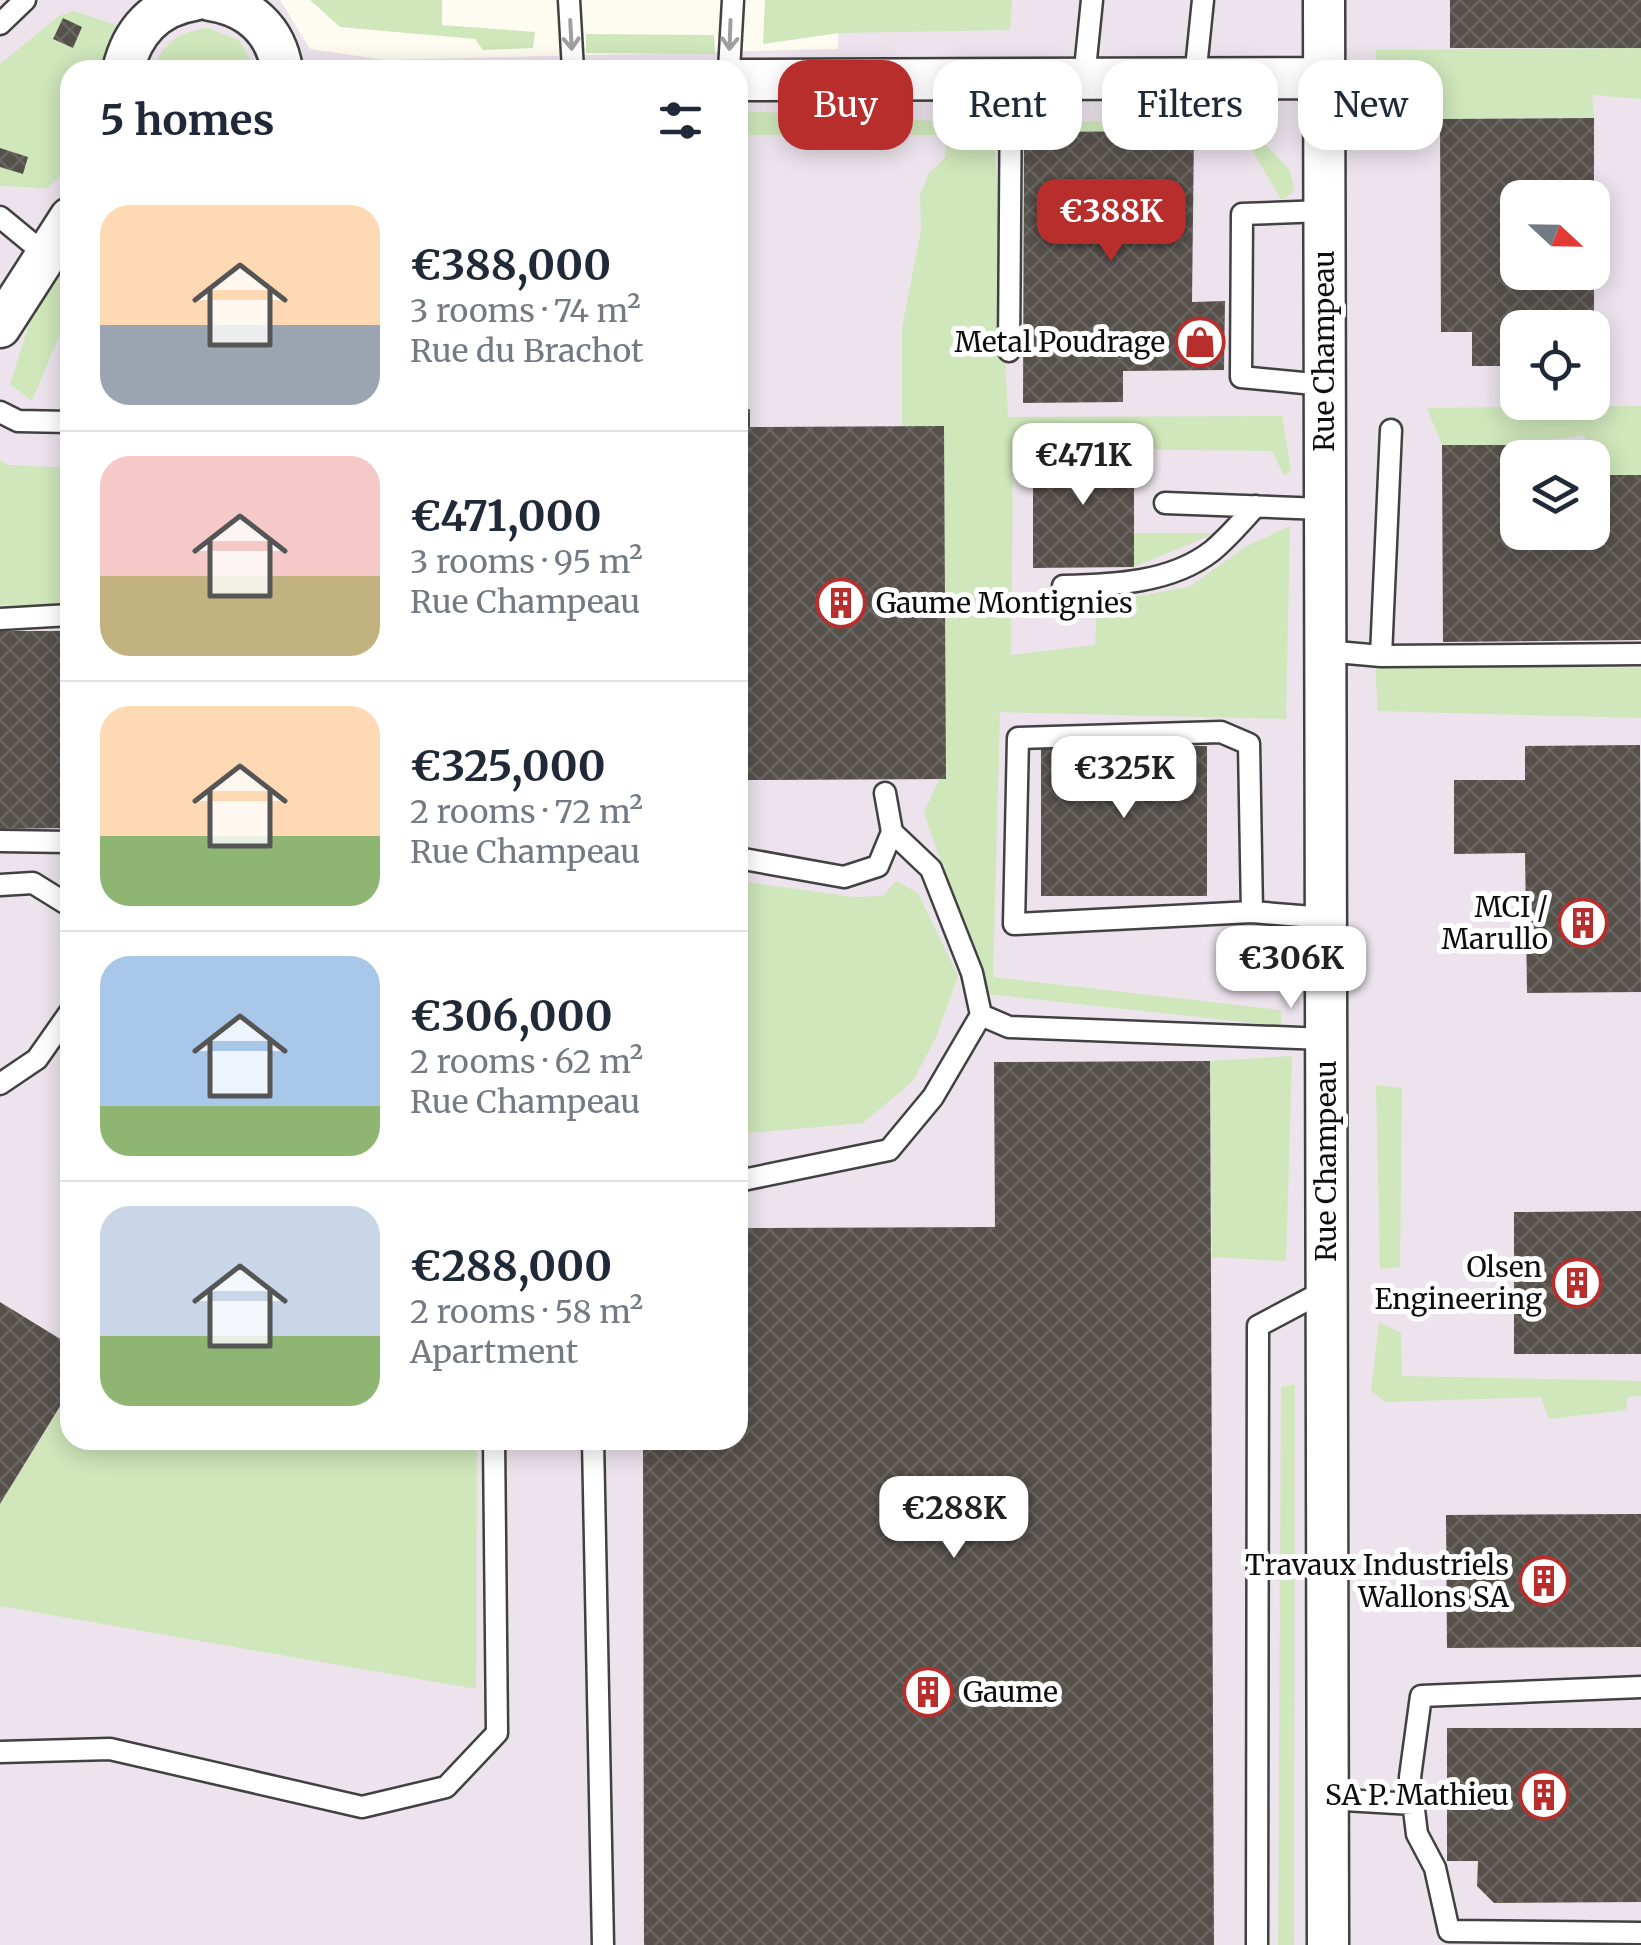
<!DOCTYPE html>
<html lang="en">
<head>
<meta charset="utf-8">
<style>
	:root { --surface:#fff; --page:#f6f6f7; --text:#1f2937; --muted:#747a83; --line:#e0e1e3; --accent:#b82e2c }
	body { margin:0; font-family:Merriweather,serif; background:var(--page); color:var(--text); height:100vh; display:flex; flex-direction:column; font-size:38px; white-space:nowrap }
	* { box-sizing:border-box; margin:0 }
	p { font-size:32px; color:var(--muted) }
	.icon { flex:none; width:55px; height:55px; fill:none; stroke:currentColor; stroke-width:2; stroke-linecap:round; stroke-linejoin:round }
	.map { position:relative; flex:1; overflow:hidden }
	.panel { position:absolute; left:60px; top:60px; width:688px; height:1390px; display:flex; flex-direction:column; background:var(--surface); border-radius:30px; box-shadow:0 5px 25px #0003 }
	.panel>* { flex:none }
	.guide { position:absolute; left:778px; top:60px; width:712px; height:90px; display:flex; gap:20px }
	.needle { width:65px; rotate:112deg }
	.buttons { position:absolute; left:1500px; top:180px; display:grid; gap:20px }
	.buttons a { display:grid; place-items:center; width:110px; height:110px; border-radius:20px; background:var(--surface); box-shadow:0 5px 25px #0003; font-size:50px }
	.price { position:absolute; translate:-50% -85px; padding:0 22px; border-radius:20px; background:#fff; color:#222; font-size:32px; line-height:65px; filter:drop-shadow(0 2px 5px #0008) }
	.price::after { content:''; position:absolute; left:50%; top:60px; width:30px; height:22px; margin-left:-15px; background:inherit; clip-path:polygon(0 0,100% 0,50% 100%) }
	.price.current { background:var(--accent); color:#fff }
	ul { padding:0; list-style:none }
	li { display:flex; align-items:center; gap:30px; height:250px; padding:0 40px }
	li+li { border-top:2px solid var(--line) }
	li span { display:grid; place-items:center; flex:none; width:280px; height:200px; border-radius:30px; color:#555 }
	li>.icon { margin-inline-start:auto }
	span .icon { width:120px; height:120px; fill:#fffc; stroke-width:1 }
	li b { font-size:42px }
	h2 { display:flex; justify-content:space-between; align-items:center; height:120px; padding:0 40px; font-size:42px }
	.chip { padding:0 35px; border-radius:30px; background:var(--surface); box-shadow:0 5px 25px #0003; font-size:35px; line-height:90px }
	.chip.current { background:var(--accent); color:#fff }
	.map>svg:first-child { display:block }
</style>
</head>
<body>
<div class="map">
<svg width="1641" height="1945" viewBox="0 0 1641 1945">
	<defs>
		<pattern id="building-cross-hatch" width="8" height="8" patternUnits="userSpaceOnUse" patternTransform="scale(2.5)"><rect width="8" height="8" fill="#56504b"/><path d="M0 0l8 8M0 8l8-8" fill="none" stroke="#696561"/></pattern>
	</defs>
	<rect width="100%" height="100%" fill="#fefcf0"/>
	<path fill="#ece3ec" fill-rule="evenodd" d="M 0,0 L 280,0 L 310,49 L 385,60 L 838,49 L 839,0 L 1641,0 L 1641,1945 L 0,1945 ZM 70,70 L 738,70 L 738,1440 L 70,1440 ZM 1518,198 L 1592,198 L 1592,272 L 1518,272 ZM 1518,328 L 1592,328 L 1592,402 L 1518,402 ZM 1518,458 L 1592,458 L 1592,532 L 1518,532 Z"/>
	<path fill="#cfe7bb" d="M 310,0 L 442,0 L 442,25 L 535,32 L 533,48 L 483,50 L 475,39 L 340,27 Z
		M 765,0 L 1012,0 L 1010,30 L 839,33 L 763,44 Z
		M 74,11 L 122,27 L 113,70 L 70,70 L 69,168 L 47,188 L 0,186 L 0,64 L 59,16 Z
		M 208,28 L 239,40 L 256,70 L 154,70 C 161,43 181,31 208,28 Z
		M 586,34 L 714,35 L 715,54 L 586,53 Z
		M 1641,48 L 1641,99 L 1592,95 L 1594,118 L 1440,119 L 1377,113 L 1376,50 Z
		M 742,111 L 994,124 L 1008,417 L 1282,416 L 1291,469 L 1284,476 L 1272,451 L 1013,448 L 1011,655 L 1095,645 L 1097,603 L 1189,587 L 1245,547 L 1290,526 L 1286,719 L 1000,712 L 993,977 L 1281,1010 L 1281,1026 L 987,994 L 924,813 L 939,779 L 946,778 L 944,427 L 902,426 L 902,328 L 921,230 L 920,195 L 929,173 L 945,158 L 947,135 L 738,135 L 738,114 Z
		M 1025,121 L 1229,122 L 1267,146 L 1289,169 L 1295,190 L 1282,201 L 1252,150 L 1220,132 L 1024,132 Z
		M 70,250 L 70,330 L 61,331 L 32,401 L 10,384 L 37,299 Z
		M 1641,406 L 1641,475 L 1593,475 L 1592,458 L 1585,457 L 1585,435 L 1514,445 L 1442,445 L 1427,408 Z
		M 0,460 L 8,465 L 70,468 L 70,605 L 0,605 Z
		M 1134,533 L 1216,533 L 1134,567 Z
		M 1375,664 L 1641,668 L 1641,718 L 1378,711 Z
		M 738,881 L 854,897 L 883,896 L 896,881 L 918,893 L 958,976 L 936,1037 L 913,1081 L 863,1123 L 738,1134 Z
		M 1292,1056 L 1286,1261 L 1212,1257 L 1210,1061 Z
		M 1376,1085 L 1402,1088 L 1400,1267 L 1380,1269 Z
		M 1379,1322 L 1401,1333 L 1402,1376 L 1641,1381 L 1641,1396 L 1628,1397 L 1626,1410 L 1549,1419 L 1541,1397 L 1386,1402 L 1371,1391 Z
		M 1295,1384 L 1294,1945 L 1278,1945 L 1281,1387 Z
		M 70,1391 L 70,1440 L 477,1440 L 476,1689 L 0,1606 L 0,1504 Z"/>
	<path fill="url(#building-cross-hatch)" d="M 1450,0 L 1641,0 L 1641,48 L 1450,48 Z
		M 63,18 L 82,27 L 73,48 L 53,39 Z
		M 1594,118 L 1594,198 L 1518,198 L 1518,272 L 1594,272 L 1594,328 L 1518,328 L 1518,366 L 1472,366 L 1472,332 L 1441,332 L 1440,119 Z
		M 1194,131 L 1192,302 L 1225,301 L 1224,370 L 1123,371 L 1123,402 L 1023,403 L 1024,132 Z
		M 0,148 L 28,157 L 23,174 L 0,167 Z
		M 738,409 L 750,409 L 750,427 L 944,426 L 946,779 L 738,780 Z
		M 1442,445 L 1584,445 L 1584,458 L 1518,458 L 1518,532 L 1592,532 L 1592,475 L 1641,475 L 1641,640 L 1443,642 Z
		M 1033,448 L 1134,448 L 1134,567 L 1033,568 Z
		M 0,631 L 70,631 L 70,828 L 0,829 Z
		M 1640,745 L 1641,992 L 1527,993 L 1525,853 L 1454,854 L 1454,780 L 1525,780 L 1525,746 Z
		M 1041,746 L 1207,746 L 1207,896 L 1041,896 Z
		M 1210,1061 L 1214,1945 L 644,1945 L 643,1440 L 738,1440 L 738,1228 L 995,1227 L 994,1062 Z
		M 1641,1211 L 1641,1354 L 1514,1354 L 1514,1212 Z
		M 0,1302 L 70,1345 L 70,1390 L 0,1504 Z
		M 1641,1514 L 1641,1647 L 1447,1648 L 1446,1515 Z
		M 1447,1728 L 1641,1728 L 1641,1902 L 1494,1903 L 1477,1886 L 1478,1861 L 1447,1861 Z"/>
	<g fill="none" stroke-linecap="round" stroke-linejoin="round">
		<g stroke="#414141" stroke-width="25">
			<path id="service" d="M 569,0 L 573,70
				M 0,24 L 25,0
				M 729,70 L 733,0
				M 1195,78 L 1203,0
				M 1084,79 L 1092,0
				M 1324,211 L 1242,214 L 1241,377 L 1324,385
				M 0,217 L 46,255
				M 1009,351 L 1011,79
				M 0,412 L 18,421 L 70,422
				M 1391,430 L 1381,656 L 1641,654
				M 1165,503 L 1323,509
				M 1063,586 C 1113,585 1171,583 1212,551 C 1228,538 1242,521 1256,506
				M 0,619 L 70,615
				M 1325,651 L 1381,656
				M 892,832 L 931,869 L 972,973 L 981,1015 L 1009,1027 L 1326,1039
				M 0,841 L 70,842
				M 738,858 L 844,877 L 878,866 L 892,832 L 885,793
				M 0,885 L 33,883 L 70,906
				M 1252,912 L 1014,924 L 1018,738 L 1221,732 L 1249,744 L 1252,912 L 1325,918
				M 0,1084 L 37,1059 L 70,1012
				M 738,1181 L 889,1150 L 933,1097 L 981,1015
				M 593,1440 L 603,1945
				M 1641,1687 L 1421,1696 L 1410,1777 L 1417,1834 L 1435,1868 L 1449,1931 L 1641,1933
				M 0,1752 L 110,1749 L 362,1807 L 446,1787 L 497,1733 L 494,1440
				M 1327,1799 L 1413,1804
				M 1257,1945 L 1258,1326 L 1326,1290"/>
		</g>
		<g stroke="#414141" stroke-width="45">
			<path id="minor" d="M 210,0 C 249,6 276,30 282,70
				M 1324,0 L 1328,1945
				M 123,70 C 132,32 155,6 194,0
				M 738,80 L 1323,78
				M 0,327 L 70,218"/>
		</g>
		<use href="#service" stroke="#fff" stroke-width="20"/>
		<use href="#minor" stroke="#fff" stroke-width="40"/>
	</g>
	<defs><path id="oneway-shaft" d="M-6 0H5M1.5-3L5.5 0L1.5 3" fill="none" stroke-width="1.6" stroke-linecap="round" stroke-linejoin="round" transform="scale(2.5)"/></defs>
	<g stroke="#9f9f9f">
		<use href="#oneway-shaft" transform="translate(571 35) rotate(87)"/>
		<use href="#oneway-shaft" transform="translate(730 35) rotate(92)"/>
	</g>
	<defs>
		<g id="shop-ring" transform="scale(2.5)"><circle r="9.5" fill="#fff" stroke="#b82e2c" stroke-width="1.5"/><path d="M-5-2.5h2.3a2.7 3.5 0 0 1 5.4 0H5L5.5 6h-11ZM-1.5-2.5h3a1.5 2.3 0 0 0-3 0Z" fill="#b82e2c"/></g>
		<g id="building-ring" transform="scale(2.5)"><circle r="9.5" fill="#fff" stroke="#b82e2c" stroke-width="1.5"/><path d="M-4-6H4V6H1V3H-1V6H-4ZM-2.5-4.3h1.7v1.8h-1.7ZM.8-4.3h1.7v1.8H.8ZM-2.5-1h1.7V.8h-1.7ZM.8-1h1.7V.8H.8Z" fill="#b82e2c"/></g>
	</defs>
	<g fill-rule="evenodd">
		<use href="#shop-ring" x="1200" y="342"/>
		<use href="#building-ring" x="841" y="603"/>
		<use href="#building-ring" x="1583" y="923"/>
		<use href="#building-ring" x="1577" y="1283"/>
		<use href="#building-ring" x="1544" y="1581"/>
		<use href="#building-ring" x="928" y="1692"/>
		<use href="#building-ring" x="1544" y="1795"/>
	</g>
	<g text-anchor="middle" stroke-width="10" stroke-linejoin="round" paint-order="stroke">
		<g font-size="28" fill="#0e0e0e" stroke="#fff" text-anchor="end">
			<text x="1165" y="352">Metal Poudrage</text>
			<text x="876" y="613" text-anchor="start">Gaume Montignies</text>
			<text x="1548" y="917">MCI /<tspan x="1548" dy="32">Marullo</tspan></text>
			<text x="1542" y="1277">Olsen<tspan x="1542" dy="32">Engineering</tspan></text>
			<text x="1509" y="1575">Travaux Industriels<tspan x="1509" dy="32">Wallons SA</tspan></text>
			<text x="963" y="1702" text-anchor="start">Gaume</text>
			<text x="1509" y="1805">SA P. Mathieu</text>
		</g>
		<g font-size="28" fill="#0e0e0e" stroke="#fff">
			<text transform="translate(1324 351) rotate(-90)" y="10">Rue Champeau</text>
			<text transform="translate(1326 1161) rotate(-90)" y="10">Rue Champeau</text>
		</g>
	</g>
</svg>
<div class="buttons">
<a><svg class="needle" viewBox="-14 -14 28 28"><path d="M0-13l5 13h-10z" fill="#e53935"/><path d="M0 13l5-13h-10z" fill="#747a83"/></svg></a>
<a><svg class="icon" aria-label="locate" viewBox="0 0 24 24"><circle cx="12" cy="12" r="6"/><path d="M12 2v4M12 18v4M2 12h4M18 12h4"/></svg></a>
<a><svg class="icon" aria-label="layers" viewBox="0 0 24 24"><path d="M12 4l9 5-9 5-9-5zM3 14l9 5 9-5"/></svg></a>
</div>
<b class="price current" style="left:1111px;top:264px">€388K</b>
<b class="price" style="left:1083px;top:508px">€471K</b>
<b class="price" style="left:1124px;top:821px">€325K</b>
<b class="price" style="left:1291px;top:1011px">€306K</b>
<b class="price" style="left:954px;top:1561px">€288K</b>
<div class="guide">
<a class="chip current">Buy</a>
<a class="chip">Rent</a>
<a class="chip">Filters</a>
<a class="chip">New</a>
</div>
<section class="panel">
<h2>5 homes<svg class="icon" aria-label="filters" viewBox="0 0 24 24"><path d="M4 7h16M4 17h16"/><circle cx="9" cy="7" r="2"/><circle cx="15" cy="17" r="2"/></svg></h2>
<ul>
<li><span style="background:linear-gradient(#ffd9b3 60%,#9aa5b1 0)"><svg class="icon" aria-label="home" viewBox="0 0 24 24"><path d="M3 11l9-7 9 7M6 9v11h12V9"/></svg></span><div><b>€388,000</b><p>3 rooms · 74 m²</p><p>Rue du Brachot</p></div></li>
<li><span style="background:linear-gradient(#f6c9c9 60%,#c2b280 0)"><svg class="icon" aria-label="home" viewBox="0 0 24 24"><path d="M3 11l9-7 9 7M6 9v11h12V9"/></svg></span><div><b>€471,000</b><p>3 rooms · 95 m²</p><p>Rue Champeau</p></div></li>
<li><span style="background:linear-gradient(#ffd9b3 65%,#8fb573 0)"><svg class="icon" aria-label="home" viewBox="0 0 24 24"><path d="M3 11l9-7 9 7M6 9v11h12V9"/></svg></span><div><b>€325,000</b><p>2 rooms · 72 m²</p><p>Rue Champeau</p></div></li>
<li><span style="background:linear-gradient(#a9c7e8 75%,#8fb573 0)"><svg class="icon" aria-label="home" viewBox="0 0 24 24"><path d="M3 11l9-7 9 7M6 9v11h12V9"/></svg></span><div><b>€306,000</b><p>2 rooms · 62 m²</p><p>Rue Champeau</p></div></li>
<li><span style="background:linear-gradient(#c9d6e8 65%,#8fb573 0)"><svg class="icon" aria-label="home" viewBox="0 0 24 24"><path d="M3 11l9-7 9 7M6 9v11h12V9"/></svg></span><div><b>€288,000</b><p>2 rooms · 58 m²</p><p>Apartment</p></div></li>
</ul>
</section>
</div>
</body>
</html>
